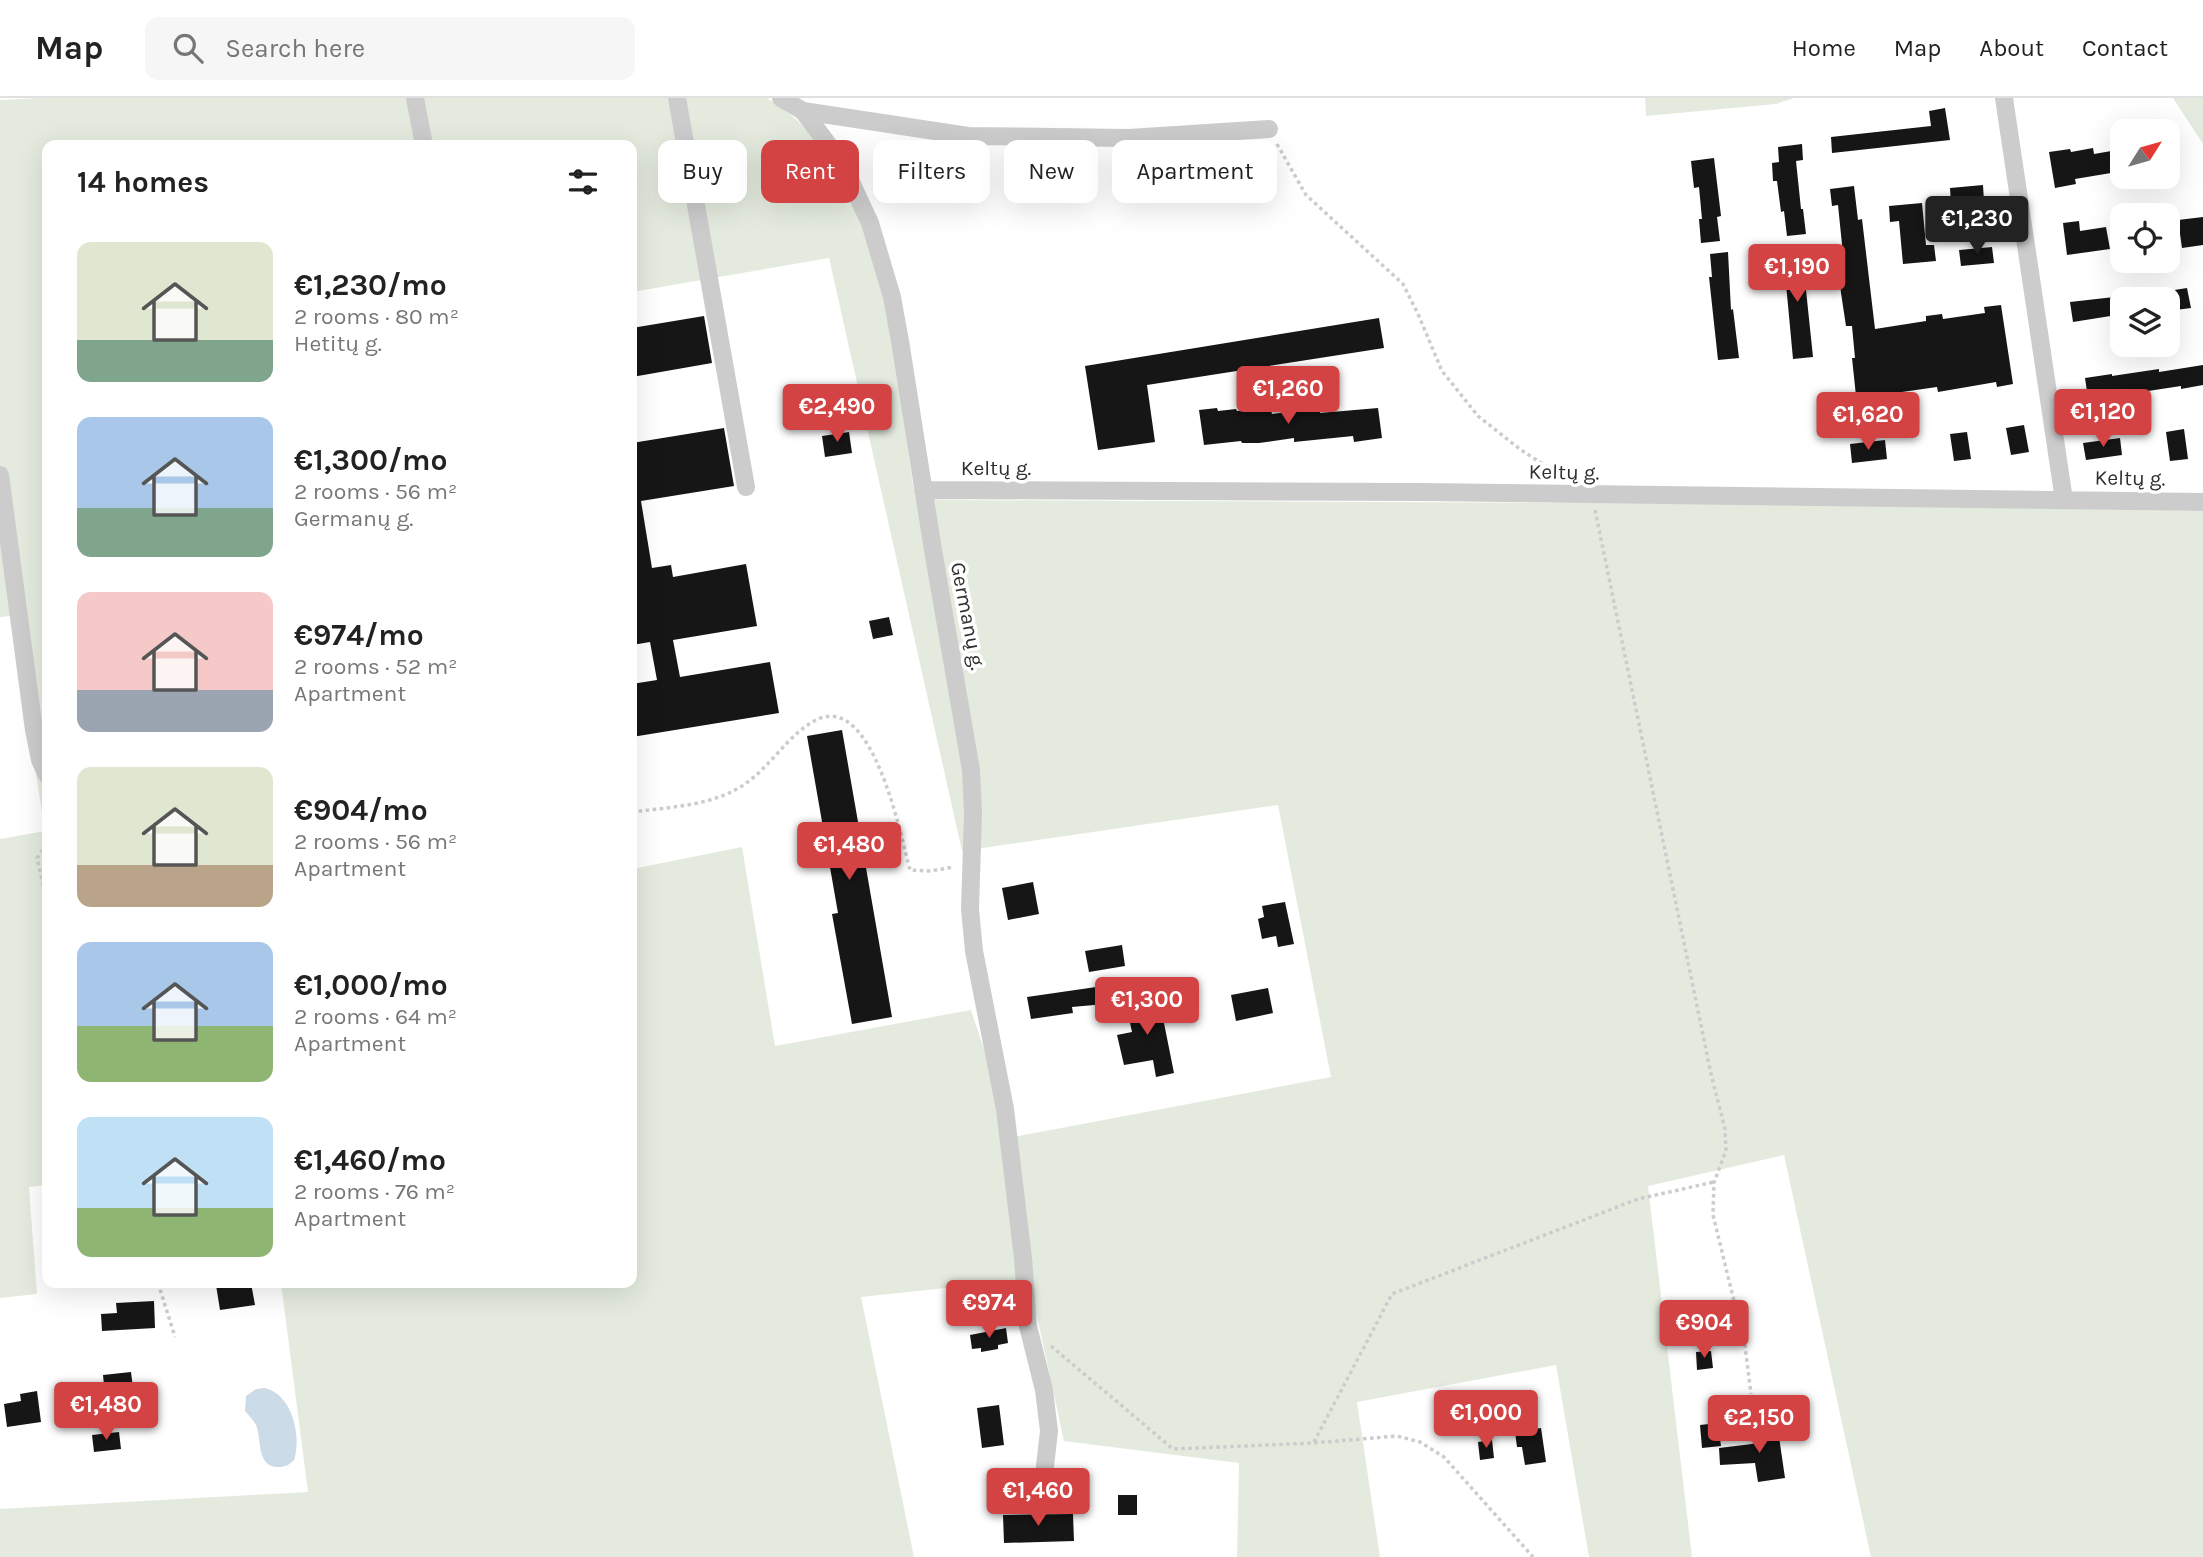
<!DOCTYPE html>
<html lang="en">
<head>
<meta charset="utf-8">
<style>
	:root { --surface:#fff; --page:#f6f6f6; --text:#222; --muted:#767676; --line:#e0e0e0; --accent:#d34343 }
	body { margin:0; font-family:Karla,sans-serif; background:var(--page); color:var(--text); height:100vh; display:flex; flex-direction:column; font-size:26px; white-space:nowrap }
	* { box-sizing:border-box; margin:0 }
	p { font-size:23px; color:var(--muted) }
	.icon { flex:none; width:38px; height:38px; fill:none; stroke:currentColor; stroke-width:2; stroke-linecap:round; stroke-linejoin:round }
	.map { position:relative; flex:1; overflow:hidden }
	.details { position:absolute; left:42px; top:42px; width:595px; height:1148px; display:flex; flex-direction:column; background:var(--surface); border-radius:14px; box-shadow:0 7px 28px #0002 }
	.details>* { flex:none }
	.banner { position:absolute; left:658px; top:42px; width:665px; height:63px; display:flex; gap:14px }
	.needle { width:46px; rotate:53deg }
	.tools { position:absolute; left:2110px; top:21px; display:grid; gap:14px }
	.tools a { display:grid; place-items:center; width:70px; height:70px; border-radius:14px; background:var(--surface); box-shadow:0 7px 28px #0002; font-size:35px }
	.price { position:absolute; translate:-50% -60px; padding:0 16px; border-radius:7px; background:var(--accent); color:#fff; font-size:23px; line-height:46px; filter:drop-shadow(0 2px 4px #0008) }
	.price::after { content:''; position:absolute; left:50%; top:42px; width:21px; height:16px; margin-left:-10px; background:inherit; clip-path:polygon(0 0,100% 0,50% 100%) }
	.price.selected { background:#222; color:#fff }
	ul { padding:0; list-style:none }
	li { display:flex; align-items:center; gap:21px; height:175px; padding:0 35px }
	li span { display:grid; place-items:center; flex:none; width:196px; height:140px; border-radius:14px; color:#555 }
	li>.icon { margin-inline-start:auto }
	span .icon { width:84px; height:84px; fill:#fffc; stroke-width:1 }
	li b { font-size:30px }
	h2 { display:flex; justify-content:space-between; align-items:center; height:84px; padding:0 35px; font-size:30px }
	.tag { padding:0 24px; border-radius:14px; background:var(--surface); box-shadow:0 7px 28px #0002; font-size:24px; line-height:63px }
	.tag.selected { background:var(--accent); color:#fff }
	header { display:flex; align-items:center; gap:42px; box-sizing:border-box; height:98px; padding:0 35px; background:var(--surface); border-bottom:2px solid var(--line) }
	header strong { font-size:33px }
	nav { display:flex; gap:38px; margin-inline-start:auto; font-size:24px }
	.search { width:490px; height:63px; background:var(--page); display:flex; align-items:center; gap:18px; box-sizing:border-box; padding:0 24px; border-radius:14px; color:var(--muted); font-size:26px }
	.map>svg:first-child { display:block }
</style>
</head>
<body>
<header>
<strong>Map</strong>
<div class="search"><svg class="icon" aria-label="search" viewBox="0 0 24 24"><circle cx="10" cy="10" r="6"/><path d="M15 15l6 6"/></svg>Search here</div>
<nav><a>Home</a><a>Map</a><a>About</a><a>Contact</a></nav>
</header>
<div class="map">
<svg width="2203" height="1459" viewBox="0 0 2203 1459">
	<rect width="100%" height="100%" fill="#fff"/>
	<path fill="#e4ebde" d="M 39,0 L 767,0 C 777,7 788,14 797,22 C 887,112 895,272 914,392 L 937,402 L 1785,406 L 2203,413 L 2203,1459 L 1871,1459 L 1784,1057 L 1648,1088 L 1692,1459 L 1589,1459 L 1556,1267 L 1357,1304 L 1380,1459 L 1237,1459 L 1239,1365 L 1064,1343 L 1029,1181 L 861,1199 L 914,1459 L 0,1459 L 0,1411 L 308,1394 L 281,1185 L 632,1185 L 632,771 L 742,749 L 775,948 L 971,912 L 1013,1039 L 1331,979 L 1278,707 L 962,753 L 829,160 L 632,194 L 632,47 L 47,47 L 47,1087 L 29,1089 L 37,1196 L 0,1200 L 0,741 L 45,733 L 11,518 L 0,519 L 0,2 Z
		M 1645,0 L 1794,0 L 1776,6 L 1646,18 Z
		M 2173,0 L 2203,0 L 2203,46 Z"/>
	<path fill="#ccdbe8" d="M 264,1290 C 292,1295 302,1338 294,1362 C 289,1367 285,1369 279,1369 C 256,1370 262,1341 256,1327 C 253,1322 249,1317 245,1313 L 246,1298 L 256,1291 Z"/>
	<path fill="#161616" d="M 1945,10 L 1950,42 L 1832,55 L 1831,39 L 1931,28 L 1929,13 Z
		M 1802,46 L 1803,62 L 1796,63 L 1801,111 L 1803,111 L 1806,136 L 1787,138 L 1784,113 L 1781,114 L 1777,83 L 1773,83 L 1772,65 L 1779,64 L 1778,49 Z
		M 2093,50 L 2094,56 L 2123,51 L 2123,73 L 2075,81 L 2076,86 L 2055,90 L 2049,54 L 2070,51 L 2071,54 Z
		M 1714,60 L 1721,118 L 1717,119 L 1720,143 L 1701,145 L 1699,121 L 1702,121 L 1699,89 L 1694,90 L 1691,63 Z
		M 1983,87 L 1984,103 L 1951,106 L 1950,90 Z
		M 1854,88 L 1858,122 L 1862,121 L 1875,231 L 1926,223 L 1926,218 L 1942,216 L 1943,221 L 1985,215 L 1984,209 L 2001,207 L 2013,286 L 1997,289 L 1996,284 L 1938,294 L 1937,289 L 1881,297 L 1883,313 L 1854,316 L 1853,299 L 1856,298 L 1852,260 L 1855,260 L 1852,228 L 1846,228 L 1841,195 L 1839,177 L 1845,176 L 1838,107 L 1832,108 L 1830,91 Z
		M 1922,105 L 1926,147 L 1934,147 L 1936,163 L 1903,166 L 1899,123 L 1890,124 L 1889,108 Z
		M 2203,119 L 2203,147 L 2182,150 L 2178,122 Z
		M 2079,123 L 2080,133 L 2106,129 L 2110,151 L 2067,157 L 2063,125 Z
		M 1992,149 L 1994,165 L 1961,168 L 1959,152 Z
		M 1799,150 L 1802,173 L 1804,173 L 1813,259 L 1793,261 L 1785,175 L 1783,176 L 1780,152 Z
		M 1728,154 L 1731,212 L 1733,211 L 1739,260 L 1718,262 L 1709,179 L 1712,179 L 1710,156 Z
		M 2187,190 L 2191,210 L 2168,213 L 2168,193 Z
		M 2123,198 L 2123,216 L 2073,224 L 2070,204 Z
		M 704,218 L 712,265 L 632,279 L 632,230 Z
		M 1379,220 L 1384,250 L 1147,287 L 1155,344 L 1098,352 L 1085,268 Z
		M 2203,267 L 2203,287 L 2181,291 L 2181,288 L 2135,295 L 2135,293 L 2088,300 L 2085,280 L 2112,276 L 2112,278 L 2159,271 L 2159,274 Z
		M 1217,310 L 1218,313 L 1236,311 L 1237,313 L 1254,311 L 1255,314 L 1271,312 L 1272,316 L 1319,310 L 1320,315 L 1378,310 L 1382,340 L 1354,344 L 1353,338 L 1294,344 L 1294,340 L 1259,345 L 1242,345 L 1241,343 L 1204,347 L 1199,312 Z
		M 2024,327 L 2029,354 L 2011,357 L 2006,330 Z
		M 724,330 L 734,388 L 641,403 L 652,470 L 671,467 L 673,479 L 746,466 L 757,528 L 673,542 L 680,579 L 770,564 L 779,615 L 632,639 L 632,586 L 657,582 L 650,544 L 632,547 L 632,345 Z
		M 2184,331 L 2188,361 L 2170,363 L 2166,334 Z
		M 849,334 L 852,355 L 825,359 L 822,338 Z
		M 1967,334 L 1971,361 L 1954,363 L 1950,336 Z
		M 2120,340 L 2122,357 L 2086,362 L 2083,345 Z
		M 1885,342 L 1887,361 L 1852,365 L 1850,346 Z
		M 889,519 L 893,537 L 873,541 L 869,523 Z
		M 842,632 L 892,919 L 852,926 L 832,816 L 838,815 L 807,638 Z
		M 1033,784 L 1039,816 L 1008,822 L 1002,790 Z
		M 1285,804 L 1294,846 L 1278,849 L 1276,838 L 1262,841 L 1258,821 L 1264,819 L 1262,808 Z
		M 1122,847 L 1125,868 L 1089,874 L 1085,853 Z
		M 1103,888 L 1105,906 L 1072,909 L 1073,915 L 1031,921 L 1027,899 Z
		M 1268,890 L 1273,915 L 1236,923 L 1231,897 Z
		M 1159,900 L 1174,975 L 1156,979 L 1153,962 L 1124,967 L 1117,937 L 1132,934 L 1126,906 Z
		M 230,1185 L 251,1185 L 255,1207 L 220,1212 L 216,1187 Z
		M 154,1203 L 155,1230 L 102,1233 L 101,1216 L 117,1215 L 116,1205 Z
		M 1006,1230 L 1008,1245 L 998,1247 L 998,1251 L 981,1254 L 981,1250 L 972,1251 L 970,1237 Z
		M 1711,1253 L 1713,1270 L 1697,1272 L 1696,1254 Z
		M 131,1274 L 134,1298 L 97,1302 L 95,1288 L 104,1287 L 103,1277 Z
		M 37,1293 L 41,1324 L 7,1329 L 4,1306 L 21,1303 L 20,1296 Z
		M 999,1307 L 1004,1347 L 982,1350 L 977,1310 Z
		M 1718,1325 L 1721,1348 L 1702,1350 L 1700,1327 Z
		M 1777,1325 L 1785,1380 L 1758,1384 L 1755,1365 L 1720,1367 L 1719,1350 L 1760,1345 L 1758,1328 Z
		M 1541,1330 L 1546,1364 L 1525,1367 L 1522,1349 L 1517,1349 L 1515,1334 Z
		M 119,1334 L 121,1351 L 94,1354 L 92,1337 Z
		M 1492,1342 L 1494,1360 L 1480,1362 L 1478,1344 Z
		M 1118,1397 L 1137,1397 L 1137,1417 L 1118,1417 Z
		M 1073,1416 L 1074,1443 L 1004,1445 L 1003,1417 Z"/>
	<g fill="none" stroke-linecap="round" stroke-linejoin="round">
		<path stroke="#ccc" stroke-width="3.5" stroke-dasharray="3.5 3.5" stroke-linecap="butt" d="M 1277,46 L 1306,97 L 1403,186 L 1418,216 L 1442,273 L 1478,318 L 1521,352 L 1563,379
			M 1595,412 L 1711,976 L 1725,1031 L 1726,1053 L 1714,1084 L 1713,1117 L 1745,1248 L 1751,1296
			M 632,714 C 670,709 717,708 749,683 C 773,665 789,636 816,622 C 873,593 901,739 910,772 L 930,773 L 954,769
			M 47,746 L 37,760 L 47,804
			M 158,1185 L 175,1239
			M 1051,1248 L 1173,1351 L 1313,1345 L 1397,1338 L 1420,1344 L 1444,1359 L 1533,1459
			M 1314,1344 L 1392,1196 L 1638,1101 L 1714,1084"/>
		<path stroke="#ccc" stroke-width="18" d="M 415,0 L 424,47
			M 677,0 L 746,389
			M 781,0 L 803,13 L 968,38 L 1129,40 L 1269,31
			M 2004,0 L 2064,402
			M 803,13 L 827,45 L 851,84 L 870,125 L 892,199 L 900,243 L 933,452 L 971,672 L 973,715 L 970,811 L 974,853 L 1005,1011 L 1023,1160 L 1028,1228 L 1044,1292 L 1049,1333 L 1044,1377
			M 0,377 L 34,632 L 40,662 L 47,677
			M 923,392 L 1420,394 L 2203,404"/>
	</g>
	<g text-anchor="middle" stroke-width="7" stroke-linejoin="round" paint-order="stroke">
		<g font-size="21" fill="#2f2f2f" stroke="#fff">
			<text x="996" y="377">Keltų g.</text>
			<text transform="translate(1564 374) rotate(1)" y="7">Keltų g.</text>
			<text transform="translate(2130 380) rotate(1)" y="7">Keltų g.</text>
			<text transform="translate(968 518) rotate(79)" y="7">Germanų g.</text>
		</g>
	</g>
</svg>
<div class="tools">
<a><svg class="needle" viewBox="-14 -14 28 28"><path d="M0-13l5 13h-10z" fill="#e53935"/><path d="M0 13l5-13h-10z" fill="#767676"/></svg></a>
<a><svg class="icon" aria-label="locate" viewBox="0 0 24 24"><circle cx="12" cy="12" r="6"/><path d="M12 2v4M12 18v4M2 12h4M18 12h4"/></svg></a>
<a><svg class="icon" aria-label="layers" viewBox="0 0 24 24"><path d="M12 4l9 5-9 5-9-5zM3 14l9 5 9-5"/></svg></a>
</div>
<b class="price selected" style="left:1977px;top:158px">€1,230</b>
<b class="price" style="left:1797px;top:206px">€1,190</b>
<b class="price" style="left:1288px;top:328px">€1,260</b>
<b class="price" style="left:837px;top:346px">€2,490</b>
<b class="price" style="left:2103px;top:351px">€1,120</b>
<b class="price" style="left:1868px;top:354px">€1,620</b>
<b class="price" style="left:849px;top:784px">€1,480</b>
<b class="price" style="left:1147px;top:939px">€1,300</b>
<b class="price" style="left:989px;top:1242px">€974</b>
<b class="price" style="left:1704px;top:1262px">€904</b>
<b class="price" style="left:106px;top:1344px">€1,480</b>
<b class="price" style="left:1486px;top:1352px">€1,000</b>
<b class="price" style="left:1759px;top:1357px">€2,150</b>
<b class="price" style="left:1038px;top:1430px">€1,460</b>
<div class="banner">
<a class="tag">Buy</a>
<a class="tag selected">Rent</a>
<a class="tag">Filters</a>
<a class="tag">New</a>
<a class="tag">Apartment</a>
</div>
<section class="details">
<h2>14 homes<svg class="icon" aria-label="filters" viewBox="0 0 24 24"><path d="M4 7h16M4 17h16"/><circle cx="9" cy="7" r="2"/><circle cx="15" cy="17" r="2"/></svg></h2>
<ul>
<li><span style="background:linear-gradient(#dfe7d0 70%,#7fa58c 0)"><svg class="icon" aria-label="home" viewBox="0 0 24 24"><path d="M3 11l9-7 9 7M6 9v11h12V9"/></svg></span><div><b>€1,230/mo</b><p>2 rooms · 80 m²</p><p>Hetitų g.</p></div></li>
<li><span style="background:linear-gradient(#a9c7e8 65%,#7fa58c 0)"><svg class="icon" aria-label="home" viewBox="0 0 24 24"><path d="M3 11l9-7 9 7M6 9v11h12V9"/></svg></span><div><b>€1,300/mo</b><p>2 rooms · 56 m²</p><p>Germanų g.</p></div></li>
<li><span style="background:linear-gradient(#f6c9c9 70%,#9aa5b1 0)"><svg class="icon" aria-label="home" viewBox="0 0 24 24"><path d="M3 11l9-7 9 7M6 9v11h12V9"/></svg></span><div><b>€974/mo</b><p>2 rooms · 52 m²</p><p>Apartment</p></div></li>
<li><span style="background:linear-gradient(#dfe7d0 70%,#b9a48a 0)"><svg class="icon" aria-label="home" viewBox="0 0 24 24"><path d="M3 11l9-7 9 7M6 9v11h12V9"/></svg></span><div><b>€904/mo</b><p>2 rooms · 56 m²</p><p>Apartment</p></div></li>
<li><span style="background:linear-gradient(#a9c7e8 60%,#8fb573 0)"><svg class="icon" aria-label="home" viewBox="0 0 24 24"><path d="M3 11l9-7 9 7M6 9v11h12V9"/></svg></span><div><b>€1,000/mo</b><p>2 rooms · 64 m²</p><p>Apartment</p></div></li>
<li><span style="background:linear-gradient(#bfe0f5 65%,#8fb573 0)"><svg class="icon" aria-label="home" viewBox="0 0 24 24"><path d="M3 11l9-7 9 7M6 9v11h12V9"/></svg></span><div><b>€1,460/mo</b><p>2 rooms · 76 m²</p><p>Apartment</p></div></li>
</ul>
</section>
</div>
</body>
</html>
